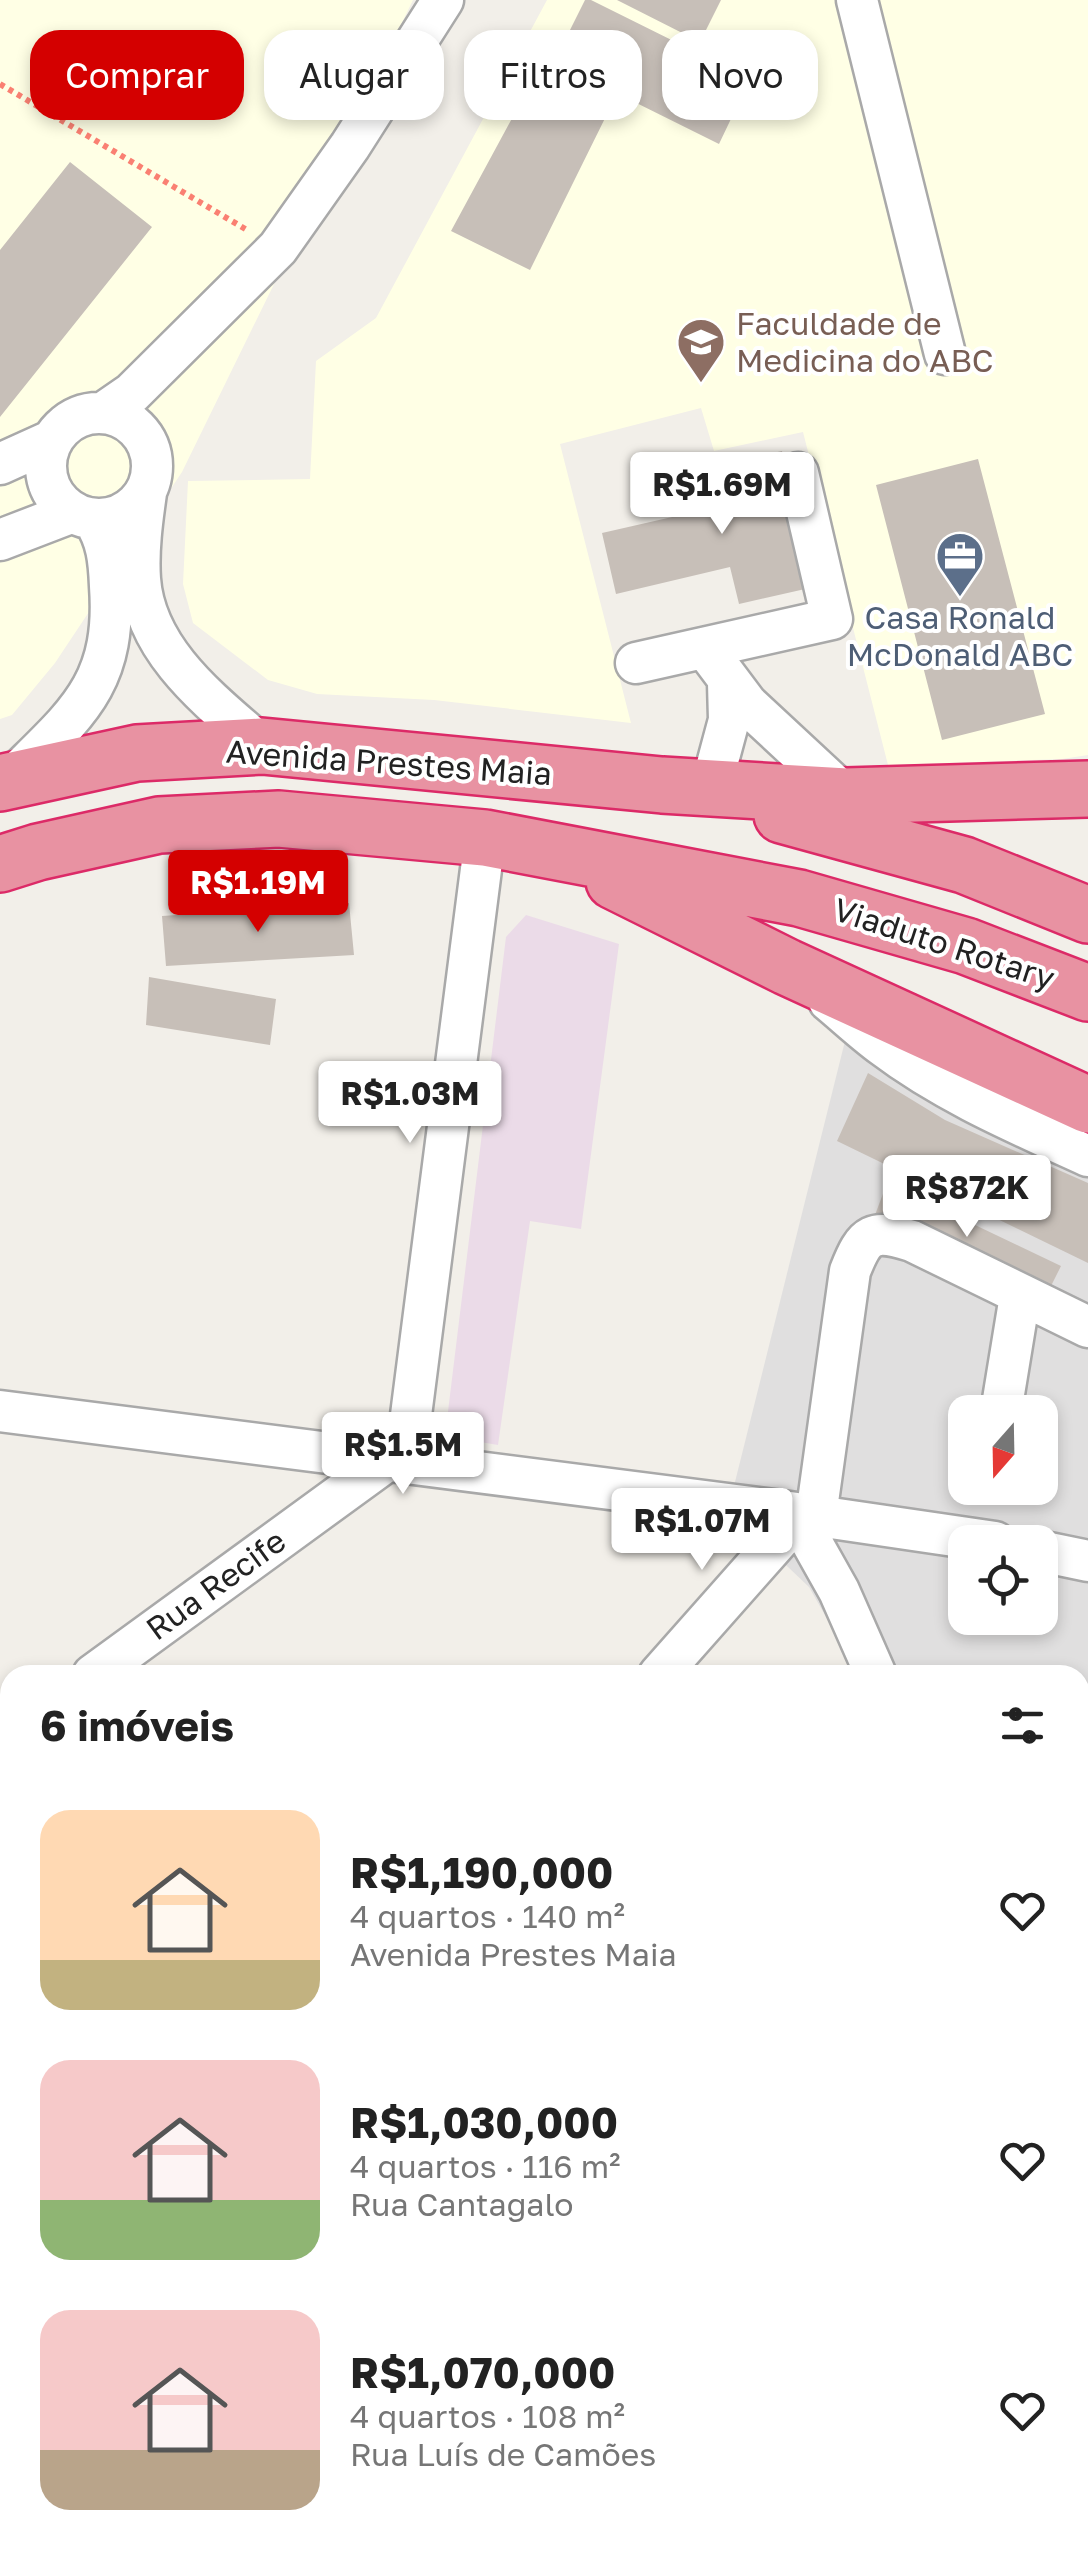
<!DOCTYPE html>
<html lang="pt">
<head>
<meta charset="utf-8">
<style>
	:root { --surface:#fff; --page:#f2f2f2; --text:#222; --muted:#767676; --accent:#d40000 }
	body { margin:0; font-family:"Golos Text",sans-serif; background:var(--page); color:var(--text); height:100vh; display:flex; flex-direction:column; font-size:38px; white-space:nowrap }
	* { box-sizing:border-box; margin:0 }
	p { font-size:32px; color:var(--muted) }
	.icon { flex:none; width:55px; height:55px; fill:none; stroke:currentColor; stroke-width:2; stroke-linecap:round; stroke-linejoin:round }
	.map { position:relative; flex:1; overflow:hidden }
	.drawer { position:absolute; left:0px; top:1665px; width:1090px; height:892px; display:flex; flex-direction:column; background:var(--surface); border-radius:30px 30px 0 0; box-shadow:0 5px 15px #0003 }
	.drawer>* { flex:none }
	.guide { position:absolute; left:30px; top:30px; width:1030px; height:90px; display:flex; gap:20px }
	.needle { width:65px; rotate:200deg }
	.fabs { position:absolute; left:948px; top:1395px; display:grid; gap:20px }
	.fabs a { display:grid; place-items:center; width:110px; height:110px; border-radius:20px; background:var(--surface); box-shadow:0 5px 15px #0003; font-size:50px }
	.price { position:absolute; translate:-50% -85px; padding:0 22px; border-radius:10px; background:#fff; color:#222; font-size:32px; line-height:65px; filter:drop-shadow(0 2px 5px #0008) }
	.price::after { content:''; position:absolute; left:50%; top:60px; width:30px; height:22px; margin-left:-15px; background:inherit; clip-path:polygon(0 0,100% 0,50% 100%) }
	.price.selected { background:var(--accent); color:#fff }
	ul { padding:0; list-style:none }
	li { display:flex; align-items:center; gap:30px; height:250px; padding:0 40px }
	li span { display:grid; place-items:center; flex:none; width:280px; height:200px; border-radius:30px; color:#555 }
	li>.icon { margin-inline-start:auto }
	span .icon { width:120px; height:120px; fill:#fffc; stroke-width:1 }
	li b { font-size:42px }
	h2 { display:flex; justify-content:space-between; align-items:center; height:120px; padding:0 40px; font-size:42px }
	.tag { padding:0 35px; border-radius:30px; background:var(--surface); box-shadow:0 5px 15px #0003; font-size:35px; line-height:90px }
	.tag.selected { background:var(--accent); color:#fff }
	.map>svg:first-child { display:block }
</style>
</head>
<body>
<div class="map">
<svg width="1088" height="2556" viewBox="0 0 1088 2556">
	<rect width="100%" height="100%" fill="#f2efe9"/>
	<path fill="#e0dfdf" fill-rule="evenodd" d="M 847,1033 L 1088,1143 L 1088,2438 L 1080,2439 L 1080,1675 L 859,1675 L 809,1587 L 728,1510 ZM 965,1412 L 1040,1412 L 1040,1488 L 965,1488 ZM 965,1542 L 1040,1542 L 1040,1618 L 965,1618 Z"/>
	<path fill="#ebdbe8" d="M 526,915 L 619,944 L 581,1229 L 530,1221 L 498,1445 L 445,1436 L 506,937 Z"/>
	<path fill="#ffffe5" d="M 0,0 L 413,0 L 182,472 L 55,663 L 12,715 L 0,719 Z
		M 547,0 L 1088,0 L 1088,755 L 1062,759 L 888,765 L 803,432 L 714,451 L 701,408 L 560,444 L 631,723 L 434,700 L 317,694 L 268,680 L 193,623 L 183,584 L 188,481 L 310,479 L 316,361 L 376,318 Z"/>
	<path fill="#c7bfb8" d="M 585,0 L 591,0 L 750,79 L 719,144 L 554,62 Z
		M 617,0 L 721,0 L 700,42 Z
		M 542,63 L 615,98 L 530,270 L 451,231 Z
		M 70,162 L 152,227 L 0,417 L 0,250 Z
		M 782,451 L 814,587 L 739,604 L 730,567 L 616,594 L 602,533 L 716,507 L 707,468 Z
		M 978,459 L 1045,714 L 942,740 L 876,485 Z
		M 349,903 L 354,955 L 166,966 L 162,916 Z
		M 149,977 L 276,999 L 270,1045 L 146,1025 Z
		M 868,1073 L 945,1120 L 1088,1183 L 1088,1263 L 837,1141 Z
		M 887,1183 L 1061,1266 L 1046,1296 L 875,1215 Z"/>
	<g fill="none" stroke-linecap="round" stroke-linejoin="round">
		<g stroke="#a9a9a9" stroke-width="45">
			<path id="minor" d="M 857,0 L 945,354
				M 103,413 L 132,393 L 278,248 L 350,146 L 443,0
				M46 466a53 53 0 1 1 106 0a53 53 0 1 1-106 0Z
				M 0,464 L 53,440
				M 146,493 C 142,521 138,551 140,579 C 145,652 212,702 262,746
				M 0,540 L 73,512
				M 705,648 L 747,704 L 846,796
				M 636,663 L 832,619 L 798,473
				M 11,779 C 76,714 117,685 110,586 C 109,560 107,540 93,519
				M 711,787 L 729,720 L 728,683
				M 829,1001 C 847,1016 864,1032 883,1046 C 945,1093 1018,1124 1088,1156
				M 0,1411 L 790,1512 L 995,1542
				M 1001,1412 L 1020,1296
				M 405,1462 L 485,838
				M 790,1512 L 798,1518 L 839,1591 L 876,1675
				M 816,1516 L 850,1271 C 865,1233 872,1229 912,1241 L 1088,1327
				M 1040,1551 L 1088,1561
				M 93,1675 L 388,1460
				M 659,1675 L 798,1518
				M 0,1742 L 10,1735
				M 1080,1781 L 1088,1815
				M 0,2033 L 10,2034
				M 1080,2439 L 1088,2438
				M 0,2531 L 10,2532
				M 128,2548 L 156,2556
				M 999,2548 L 1009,2556
				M 815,2556 L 828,2548"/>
		</g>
		<g stroke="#dc2a67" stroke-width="60">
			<path id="highway" d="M 0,783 L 137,753 L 262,746 L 662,785 L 846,796 L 1088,789
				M 782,815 L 964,865 L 1088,915
				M 0,864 L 38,852 L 159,825 L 279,819 L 485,838 L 799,898 L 966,946 L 1088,993
				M 614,881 L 787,967 L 1088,1105"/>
		</g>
		<path stroke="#fa8072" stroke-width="6" stroke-dasharray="5 5" stroke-linecap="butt" d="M 0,84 L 247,230"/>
		<use href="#minor" stroke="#fff" stroke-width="40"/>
		<use href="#highway" stroke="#e892a2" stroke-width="55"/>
	</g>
	<defs>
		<g id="university-pin" transform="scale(2.5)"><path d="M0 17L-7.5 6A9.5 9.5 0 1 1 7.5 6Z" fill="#8d6e63" stroke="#fff"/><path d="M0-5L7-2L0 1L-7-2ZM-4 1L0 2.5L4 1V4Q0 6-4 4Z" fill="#fff"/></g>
		<g id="office-pin" transform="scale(2.5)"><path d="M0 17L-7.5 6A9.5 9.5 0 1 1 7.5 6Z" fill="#5c6f8a" stroke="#fff"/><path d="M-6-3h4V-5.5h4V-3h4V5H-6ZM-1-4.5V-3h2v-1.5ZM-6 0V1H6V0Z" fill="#fff"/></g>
	</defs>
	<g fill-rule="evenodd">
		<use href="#university-pin" x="701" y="342"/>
		<use href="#office-pin" x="960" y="556"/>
	</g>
	<g text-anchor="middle" stroke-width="8" stroke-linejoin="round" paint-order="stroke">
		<g font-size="32" fill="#785e54" stroke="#fff" text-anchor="start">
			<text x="736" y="335">Faculdade de<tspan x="736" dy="37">Medicina do ABC</tspan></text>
		</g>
		<g font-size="32" fill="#4e5e75" stroke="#fff">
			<text x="960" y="629">Casa Ronald<tspan x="960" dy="37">McDonald ABC</tspan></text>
		</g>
		<g font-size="32" fill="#222" stroke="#fff">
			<text transform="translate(389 763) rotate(4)" y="11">Avenida Prestes Maia</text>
			<text transform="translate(944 944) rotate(18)" y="11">Viaduto Rotary</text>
			<text transform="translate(216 1585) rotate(-36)" y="11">Rua Recife</text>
		</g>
	</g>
</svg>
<div class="fabs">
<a><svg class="needle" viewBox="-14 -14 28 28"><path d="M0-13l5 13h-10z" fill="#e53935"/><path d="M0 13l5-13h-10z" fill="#767676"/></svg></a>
<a><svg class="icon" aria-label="locate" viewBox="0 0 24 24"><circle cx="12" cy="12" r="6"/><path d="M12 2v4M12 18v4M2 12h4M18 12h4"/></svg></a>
</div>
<b class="price" style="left:722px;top:537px">R$1.69M</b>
<b class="price selected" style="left:258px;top:935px">R$1.19M</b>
<b class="price" style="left:410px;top:1146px">R$1.03M</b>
<b class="price" style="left:967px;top:1240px">R$872K</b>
<b class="price" style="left:403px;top:1497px">R$1.5M</b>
<b class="price" style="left:702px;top:1573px">R$1.07M</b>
<div class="guide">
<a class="tag selected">Comprar</a>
<a class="tag">Alugar</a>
<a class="tag">Filtros</a>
<a class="tag">Novo</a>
</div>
<section class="drawer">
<h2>6 imóveis<svg class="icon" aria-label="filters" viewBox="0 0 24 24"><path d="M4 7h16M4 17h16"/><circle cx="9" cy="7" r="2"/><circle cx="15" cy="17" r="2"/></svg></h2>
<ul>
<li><span style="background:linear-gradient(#ffd9b3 75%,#c2b280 0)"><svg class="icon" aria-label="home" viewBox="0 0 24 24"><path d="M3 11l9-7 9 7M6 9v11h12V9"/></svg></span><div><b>R$1,190,000</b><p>4 quartos · 140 m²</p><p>Avenida Prestes Maia</p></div><svg class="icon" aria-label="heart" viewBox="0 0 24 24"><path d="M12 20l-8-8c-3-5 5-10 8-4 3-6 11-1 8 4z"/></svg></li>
<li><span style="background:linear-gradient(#f6c9c9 70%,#8fb573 0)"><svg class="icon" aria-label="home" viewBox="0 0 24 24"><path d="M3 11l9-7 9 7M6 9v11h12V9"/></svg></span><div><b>R$1,030,000</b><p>4 quartos · 116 m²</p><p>Rua Cantagalo</p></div><svg class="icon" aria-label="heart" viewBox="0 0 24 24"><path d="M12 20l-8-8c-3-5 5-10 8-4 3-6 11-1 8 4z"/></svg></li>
<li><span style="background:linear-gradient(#f6c9c9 70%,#b9a48a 0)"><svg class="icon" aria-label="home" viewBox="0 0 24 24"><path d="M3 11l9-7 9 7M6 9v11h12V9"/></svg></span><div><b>R$1,070,000</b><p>4 quartos · 108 m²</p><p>Rua Luís de Camões</p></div><svg class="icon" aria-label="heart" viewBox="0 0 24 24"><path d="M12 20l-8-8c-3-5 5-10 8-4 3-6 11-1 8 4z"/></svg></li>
</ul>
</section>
</div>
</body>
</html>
